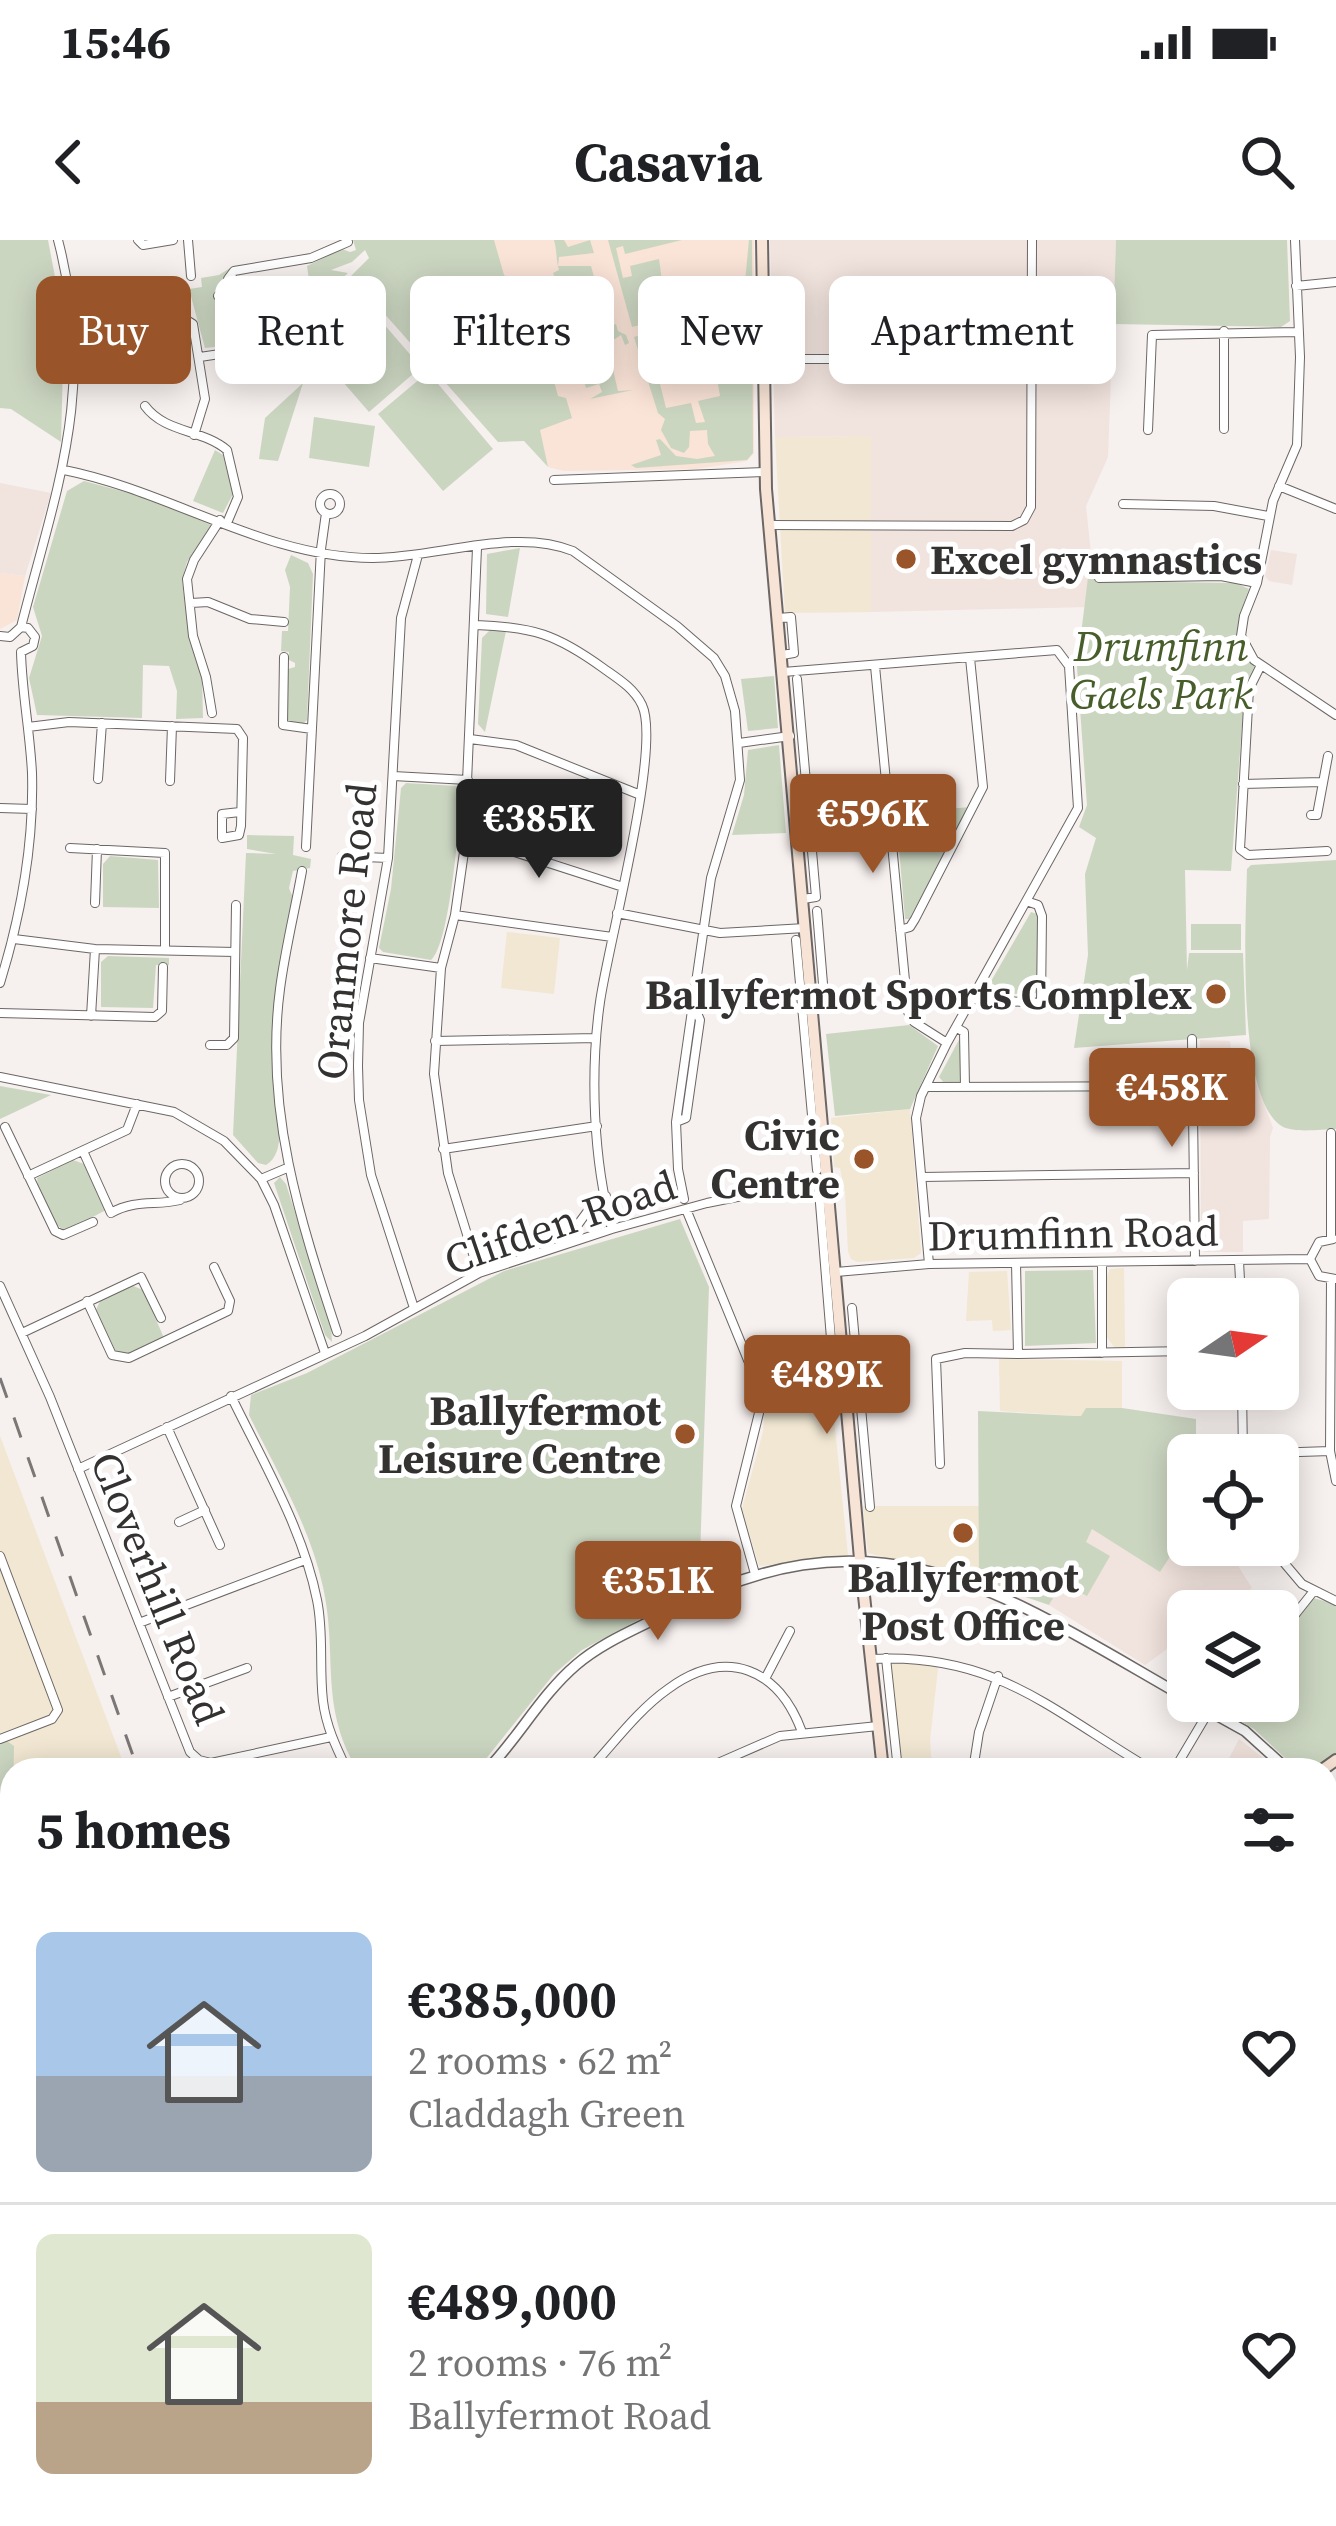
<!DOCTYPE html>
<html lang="en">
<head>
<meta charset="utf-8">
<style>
	:root { --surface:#fff; --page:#f2f2f2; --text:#202124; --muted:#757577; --line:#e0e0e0; --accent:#995429 }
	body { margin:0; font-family:"Source Serif 4",serif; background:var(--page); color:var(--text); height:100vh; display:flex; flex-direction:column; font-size:45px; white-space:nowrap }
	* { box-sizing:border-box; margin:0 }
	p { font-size:39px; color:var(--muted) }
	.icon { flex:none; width:66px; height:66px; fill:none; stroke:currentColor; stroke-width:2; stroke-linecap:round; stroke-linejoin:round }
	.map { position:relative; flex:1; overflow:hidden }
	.panel { position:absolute; left:0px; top:1518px; width:1338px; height:768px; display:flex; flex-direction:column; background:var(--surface); border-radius:36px 36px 0 0; box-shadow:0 6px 30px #0003 }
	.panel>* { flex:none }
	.guide { position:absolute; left:36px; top:36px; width:1266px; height:108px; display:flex; gap:24px }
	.needle { width:78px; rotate:77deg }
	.controls { position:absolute; left:1167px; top:1038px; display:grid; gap:24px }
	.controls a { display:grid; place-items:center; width:132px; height:132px; border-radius:18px; background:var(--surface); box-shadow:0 6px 30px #0003; font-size:60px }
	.price { position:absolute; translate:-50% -102px; padding:0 27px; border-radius:12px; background:var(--accent); color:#fff; font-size:39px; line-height:78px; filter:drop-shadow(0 3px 6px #0008) }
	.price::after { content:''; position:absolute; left:50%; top:72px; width:36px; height:27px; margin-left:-18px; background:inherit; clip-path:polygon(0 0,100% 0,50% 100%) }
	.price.current { background:#222; color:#fff }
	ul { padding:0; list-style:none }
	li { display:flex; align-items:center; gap:36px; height:300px; padding:0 36px }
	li+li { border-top:3px solid var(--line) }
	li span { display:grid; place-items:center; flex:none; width:336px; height:240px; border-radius:18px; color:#555 }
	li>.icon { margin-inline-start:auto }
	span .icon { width:144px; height:144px; fill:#fffc; stroke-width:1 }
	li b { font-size:51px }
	h2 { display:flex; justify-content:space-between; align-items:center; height:144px; padding:0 36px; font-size:51px }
	.pill { padding:0 42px; border-radius:18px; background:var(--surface); box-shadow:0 6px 30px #0003; font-size:42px; line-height:108px }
	.pill.current { background:var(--accent); color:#fff }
	.status { display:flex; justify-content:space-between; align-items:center; height:84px; padding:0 60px; background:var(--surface); direction:ltr }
	.status svg { height:33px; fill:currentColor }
	header { display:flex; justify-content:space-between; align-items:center; height:156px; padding:0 36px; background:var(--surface); font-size:54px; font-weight:700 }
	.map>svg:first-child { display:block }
</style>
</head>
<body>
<div class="status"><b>15:46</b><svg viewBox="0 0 49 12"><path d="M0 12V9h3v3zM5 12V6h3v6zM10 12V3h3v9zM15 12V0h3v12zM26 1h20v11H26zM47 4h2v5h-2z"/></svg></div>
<header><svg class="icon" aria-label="back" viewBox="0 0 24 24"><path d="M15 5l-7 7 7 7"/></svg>Casavia<svg class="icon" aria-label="search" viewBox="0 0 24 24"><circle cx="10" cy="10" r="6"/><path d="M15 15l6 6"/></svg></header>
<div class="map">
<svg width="1336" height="2286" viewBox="0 0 1336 2286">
	<rect width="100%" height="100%" fill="#f6f0ee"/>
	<path fill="#f1e7d2" d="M 872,196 L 871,372 L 785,373 L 775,197 Z
		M 507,692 L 560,698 L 554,754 L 501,748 Z
		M 910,869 L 921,1013 L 914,1018 L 858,1022 L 851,1019 L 848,1011 L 845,952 L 840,928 L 834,927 L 831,878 Z
		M 1124,1028 L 1125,1108 L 1115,1108 L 1106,1096 L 1106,1038 L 1110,1029 Z
		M 1007,1031 L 1011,1090 L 993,1091 L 992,1080 L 966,1081 L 969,1032 Z
		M 999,1119 L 1122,1121 L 1122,1168 L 1086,1168 L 1081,1176 L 1075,1176 L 1000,1171 Z
		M 828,1120 L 848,1316 L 759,1326 L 742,1269 L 763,1192 L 766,1152 Z
		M 0,1196 L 126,1530 L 12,1530 L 12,1614 L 0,1613 Z
		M 863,1266 L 979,1266 L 979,1341 L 868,1313 Z
		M 891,1422 L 934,1424 L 938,1428 L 930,1500 L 932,1530 L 900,1530 Z"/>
	<path fill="#f1e3dd" d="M 770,0 L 1116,0 L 1108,217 L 1086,266 L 1091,314 L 1086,367 L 871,372 L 871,196 L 775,197 Z
		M 0,243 L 51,253 L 25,336 L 0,333 Z
		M 1271,310 L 1297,314 L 1292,345 L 1269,341 L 1265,336 Z
		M 1200,800 L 1230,801 L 1233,822 L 1249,824 L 1273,888 L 1270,897 L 1269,979 L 1243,981 L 1243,1012 L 1204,1012 L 1201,1006 Z
		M 1092,1289 L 1173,1312 L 1187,1321 L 1192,1306 L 1225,1305 L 1252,1348 L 1220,1371 L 1188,1371 L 1188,1394 L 1145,1425 L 1049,1365 Z
		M 1239,1499 L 1270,1523 L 1275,1530 L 1223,1530 Z
		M 0,1626 L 12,1627 L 12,2097 L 0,2101 Z
		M 12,2206 L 12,2274 L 193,2274 L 195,2286 L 0,2286 L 0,2208 Z
		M 237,2274 L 573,2274 L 580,2286 L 219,2286 Z"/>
	<path fill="#fae3d7" d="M 483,0 L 754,0 L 754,213 L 747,221 L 696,229 L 564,231 L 548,227 Z
		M 0,333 L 25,336 L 17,380 L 0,389 Z"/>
	<path fill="#cbd6c1" d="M 0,0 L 48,0 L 64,84 L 61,202 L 11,169 L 0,168 Z
		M 353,0 L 494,0 L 504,35 L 521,48 L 528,47 L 558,156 L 566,158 L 572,178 L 540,190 L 548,227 L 524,201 L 498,202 L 351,36 L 369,18 L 365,10 L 352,22 L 331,30 L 348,33 L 309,69 L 288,74 L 303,143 L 278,221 L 259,219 L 265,178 L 303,143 L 281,73 L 310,47 L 307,26 L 342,9 L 350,12 L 356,10 Z
		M 554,0 L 564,0 L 568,7 L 590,0 L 594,13 L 559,17 L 558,26 L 591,26 L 603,69 L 599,71 L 600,78 L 585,87 L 590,94 L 616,84 L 618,91 L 626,95 L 629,103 L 625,105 L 621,95 L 607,104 L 618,151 L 633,150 L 590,159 L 602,152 L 599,144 L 586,148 L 553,33 L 559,30 C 556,21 557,10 554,0 Z
		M 608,0 L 682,0 L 625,14 L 623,6 L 616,8 L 623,38 L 632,36 L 630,26 L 659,19 L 663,48 L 671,47 L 666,53 L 671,72 L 705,64 L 706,68 L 632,87 Z
		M 749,0 L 752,0 L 753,213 L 747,220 L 636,228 L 631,225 L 661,215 L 656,200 L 660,199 L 676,216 L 697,219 L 715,216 L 708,204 L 707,190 L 690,191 L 689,207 L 684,213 L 671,208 L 661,190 L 665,179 L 658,173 L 634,97 L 657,91 L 648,96 L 666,168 L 691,163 L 696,183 L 705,182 L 698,161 L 720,156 L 717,138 L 725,132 L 713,84 L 732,72 L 733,64 L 743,63 Z
		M 1116,0 L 1287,0 L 1290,81 L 1281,87 L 1113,84 Z
		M 230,28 L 226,47 L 216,53 L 216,58 L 227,59 L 231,76 L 247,76 L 252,103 L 205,108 L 189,49 L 202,47 L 201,38 L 219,35 Z
		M 350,45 L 421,127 L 369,172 L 298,90 Z
		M 428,132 L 493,209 L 443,251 L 378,174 Z
		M 314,177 L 375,186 L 369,227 L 309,218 Z
		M 215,210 L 223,215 L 233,254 L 223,273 L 193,261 Z
		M 84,241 L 148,258 L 211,285 L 187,322 L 182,340 L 189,396 L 202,437 L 203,478 L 176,479 L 177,451 L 169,426 L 143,425 L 142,478 L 37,475 L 29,438 L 42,396 L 33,367 L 67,251 Z
		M 520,308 L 508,377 L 486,374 L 487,314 Z
		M 291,315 L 308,323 L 313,334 L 307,480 L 303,484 L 287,481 L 288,429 L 295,427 L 295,423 L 289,420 L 289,412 L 281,411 L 282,391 L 288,391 L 290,347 L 285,330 Z
		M 1089,329 L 1094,329 L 1095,341 L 1236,343 L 1249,349 C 1239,375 1229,407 1255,425 L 1245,446 L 1231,631 L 1185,630 L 1187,730 L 1189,713 L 1243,713 L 1246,795 L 1074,808 L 1088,715 L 1085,634 L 1096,598 L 1079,587 L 1087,565 L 1077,427 Z
		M 490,390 L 506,391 L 485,492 L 478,484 L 482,398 Z
		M 774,436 L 778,488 L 748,491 L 741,439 Z
		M 779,505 L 786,593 L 732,595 L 744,555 L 748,510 Z
		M 406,543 L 457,546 L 461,554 C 459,584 450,704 431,720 L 383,712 L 379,708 L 391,649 L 401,548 Z
		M 971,567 L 909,679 L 905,679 L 896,573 Z
		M 247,595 L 294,596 L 293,615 L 311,619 L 310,628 L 293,631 L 289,648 L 294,660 C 284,719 269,778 273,838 C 275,863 290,911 266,925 L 258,923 L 233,895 L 246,613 L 276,614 L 247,609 Z
		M 110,616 L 158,620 L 159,668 L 103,667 L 103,624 Z
		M 1336,620 L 1336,889 C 1321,889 1292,894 1280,885 C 1236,853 1246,681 1247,629 L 1251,625 Z
		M 1031,672 L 1037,674 L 1037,753 L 983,755 Z
		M 1191,684 L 1241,684 L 1241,710 L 1191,710 Z
		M 108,716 L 169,718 L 169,725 L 156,725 L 153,768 L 101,767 L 101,722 Z
		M 909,785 L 938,806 L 910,869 L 835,876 L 826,794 Z
		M 960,798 L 961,844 L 945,844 L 939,837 Z
		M 0,846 L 51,855 L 0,879 Z
		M 73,920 L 84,924 L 106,970 L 66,991 C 50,984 38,955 37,938 Z
		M 280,937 L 286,944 L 331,1085 L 332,1102 L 325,1095 L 274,943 Z
		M 680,979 L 709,1047 L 699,1347 L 582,1410 L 554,1434 L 477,1530 L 383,1530 L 377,1520 L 357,1529 C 319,1466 338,1415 323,1347 C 310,1287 276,1229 249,1175 L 251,1155 L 307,1133 L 504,1031 Z
		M 1093,1030 L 1096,1103 L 1025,1106 L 1025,1031 Z
		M 131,1045 L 143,1050 L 164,1098 L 126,1115 L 115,1110 L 96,1070 L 101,1059 Z
		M 1086,1168 L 1122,1168 L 1196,1179 L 1196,1215 L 1188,1215 L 1188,1305 L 1192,1305 L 1188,1321 L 1173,1312 L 1160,1332 L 1092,1289 L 1086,1302 L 1110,1316 L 1087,1356 L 1062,1343 L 1049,1365 L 979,1341 L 978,1171 L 1075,1176 L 1081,1176 Z
		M 1313,1358 L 1336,1364 L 1336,1513 L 1310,1530 L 1298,1530 L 1254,1489 L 1227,1473 L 1237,1461 L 1278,1461 L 1278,1401 Z
		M 7,1501 L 14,1506 L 12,1614 L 0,1613 L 0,1504 Z
		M 1326,1849 L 1331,1856 L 1336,1852 L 1336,1899 L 1326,1917 Z
		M 1336,1968 L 1336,2244 C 1327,2181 1312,2022 1336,1968 Z
		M 904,2274 L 1001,2274 L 1004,2286 L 864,2286 Z"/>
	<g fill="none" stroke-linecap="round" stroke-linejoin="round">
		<g stroke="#6c6765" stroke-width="10">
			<path id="minor" d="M 138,0 L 143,5 L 173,0
				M 188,0 L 191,36
				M 1295,0 L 1300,117 L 1297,205 L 1273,261 L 1257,343 L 1244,376 L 1241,396 L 1254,420 L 1336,475
				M 1296,46 L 1336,42
				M 218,56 L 230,53
				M 143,71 L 147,99
				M 233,74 L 228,39 L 234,31 L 311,18 L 348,2
				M 145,84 L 182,77 L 193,84 L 205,159 L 194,195
				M 200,117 L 285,104
				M 763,119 L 1031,119
				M 145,166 C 165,193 202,189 227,210 L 238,257 L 227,283
				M 1224,189 L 1224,91
				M 1148,190 L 1152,95 L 1299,92
				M 64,230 C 170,251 265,318 373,318 C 436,318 515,287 573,311 L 677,386 L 714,418 L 725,436 L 735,471 L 740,540 L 711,638 L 676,882 L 678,929 L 684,959
				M 554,240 L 765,232
				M 1279,246 L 1336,269
				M320 264a10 10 0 1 1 20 0a10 10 0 1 1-20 0Z
				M 1123,264 L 1214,266 L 1268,276
				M 770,285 L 1012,286 L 1024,280 L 1031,267 L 1032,0
				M 477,308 L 464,612 L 455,675 L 441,728 L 434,834 L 448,933 L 479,1033
				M 1099,338 L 1221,336 L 1257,343
				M 191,363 L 208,362 L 250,379 L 284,382
				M 778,378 L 791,377 L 794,413 L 782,415
				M 476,385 C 533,387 556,394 603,428 C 617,438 634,448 642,465 C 662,507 608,704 600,762 C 590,832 593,920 612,989
				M 21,387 C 57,246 97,149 58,0
				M 21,387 L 28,388 L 35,397 L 33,406 L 21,412
				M 0,396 L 10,397 L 21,387
				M 284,417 L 283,485 L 312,489
				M 1261,425 L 1249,449 L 1240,609 L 1248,615 L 1327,611
				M 875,426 L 908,772 L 914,782 L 947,803
				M 783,432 L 1057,410 L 1069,426 L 1078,568 L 947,803 L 921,856 L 916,878 L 929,1024
				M 797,439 L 816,657 L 803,659
				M 212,473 L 206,437 L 193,396 L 187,339 L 194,320 L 220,280
				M 28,487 L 69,482 L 237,489 L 243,498 L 241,586 L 239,595 L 222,598 L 222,574 L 240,572
				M 470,499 L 516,505 L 638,554
				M 739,503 L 790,496
				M 393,536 L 468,540
				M 98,539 L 102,483
				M 170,541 L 172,486
				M 1243,544 L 1322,542
				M 0,568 L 32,569
				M 1311,575 L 1317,575 L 1328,516
				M 465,596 L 623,647
				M 306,607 L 321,309 L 326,273
				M 70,608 L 165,613 L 165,710
				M 342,616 L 388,618
				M 540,619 L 548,596
				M 302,631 C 295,670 285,710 280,749 C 264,869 300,980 337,1092
				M 95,663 L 97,609
				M 817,671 L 824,756
				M 617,673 L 720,693 L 805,688
				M 455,675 L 612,697
				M 900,690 L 910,687 L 915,679 L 983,547 L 970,418
				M 14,699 L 95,709 L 235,712
				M 796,700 L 817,930
				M 370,718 L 441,728
				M 0,743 C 21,675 34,605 32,533 C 30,492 22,453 21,412
				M 973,759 L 1041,763 L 1042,676 L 1038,665 L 1029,662
				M 1041,763 L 1080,762
				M 0,773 L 155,777 L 162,771 L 163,727
				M 91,776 L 95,709
				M 957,788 L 964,792 L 965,847
				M 1192,799 L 1195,1021
				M 435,801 L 596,798
				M 210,805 L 227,805 L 234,798 L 236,665
				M 0,837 L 174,872 L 224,901 L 261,939 L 274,965 L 325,1113
				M 926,847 L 1193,846
				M 676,882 L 686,878 L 700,780 L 697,773 L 691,772
				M 5,887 L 55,991 L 63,995 L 93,982
				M 1331,893 L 1331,998
				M 443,909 L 597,886
				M 83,911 L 111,973 C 135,959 156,966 180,960
				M165 941a17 17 0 1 1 34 0a17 17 0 1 1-34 0Z
				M 28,936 L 127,890 L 137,864
				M 922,937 L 1194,933
				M 261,939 L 287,928
				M 819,951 L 833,1123
				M 686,969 L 757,1142 L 759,1173 L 736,1266 L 755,1334
				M 573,1001 L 571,994 L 598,957 L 606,956
				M 1310,1019 L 1319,1036 L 1336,1039
				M 1310,1019 L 1319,1002 L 1333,999
				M 1239,1021 L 1241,1059
				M 1102,1022 L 1102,1113
				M 1016,1023 L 1018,1114 L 1188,1111
				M 836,1032 L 929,1024 L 1310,1019
				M 1331,1040 L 1330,1211 L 1336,1241
				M 0,1046 L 50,1157 L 190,1512 L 199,1520 L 211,1523 L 331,1497
				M 87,1061 L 112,1115 L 129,1118 L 228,1071 L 230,1061 L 214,1027
				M 414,1068 L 371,935 L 359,860 L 358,826 L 359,783 L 388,618 L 401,378 L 418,315
				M 852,1068 L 870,1267
				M 22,1093 L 141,1037 L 161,1078
				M 1242,1149 L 1243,1215
				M 231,1156 C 262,1220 303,1289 317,1360 C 324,1393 319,1427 323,1461 C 326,1486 336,1507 347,1530
				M 167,1187 L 220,1305
				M 1243,1214 L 1330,1211
				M 940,1224 L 936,1119 L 965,1113 L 1018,1114
				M 78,1229 L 365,1096 L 479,1033 L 612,989 L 707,963 L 827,939
				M 179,1282 L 205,1270
				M 1269,1305 L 1302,1344 L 1336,1361
				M 0,1316 L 58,1470 L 52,1479 L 0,1499
				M 139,1383 L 305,1320
				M 1278,1396 L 1313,1352
				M 886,1418 L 898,1530
				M 871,1419 C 995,1412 1052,1471 1152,1530
				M 766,1437 L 790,1391
				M 168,1457 L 247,1428
				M 250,1515 L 252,1530
				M 589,1530 C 614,1503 638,1470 668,1449 C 727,1406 779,1429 802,1492
				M 702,1530 L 780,1496 L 878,1486
				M 973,1530 L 979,1492 L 998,1436
				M 1174,1530 L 1209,1471
				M 1326,1588 L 1336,1604
				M 0,1836 L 12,1833
				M 0,1920 L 12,1958
				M 0,2178 L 12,2172
				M 203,2274 L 204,2286
				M 615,2274 L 622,2286
				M 690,2274 L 697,2286
				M 765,2274 L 772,2286
				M 457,2286 L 458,2274
				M 834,2286 L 876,2274"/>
		</g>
		<g stroke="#6c6765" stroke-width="12">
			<path id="tertiary" d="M 1191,1461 L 1245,1491 L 1288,1530
				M 487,1530 C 519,1497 541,1455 576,1425 C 604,1401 639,1388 671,1371 C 881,1260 1005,1355 1188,1459
				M 0,1619 L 12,1620"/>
		</g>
		<g stroke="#6c6765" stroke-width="14">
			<path id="secondary" d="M 762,0 L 766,249 L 860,1319 L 883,1530
				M 1322,1530 L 1336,1520
				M 1326,1934 L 1336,1915
				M 1326,1973 L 1336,1947
				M 0,2198 L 12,2196
				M 1326,2226 L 1335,2286
				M 1013,2274 L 1015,2286
				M 1320,2274 L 1322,2286"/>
		</g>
		<use href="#minor" stroke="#fff" stroke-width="8"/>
		<use href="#tertiary" stroke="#fff" stroke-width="9"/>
		<use href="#secondary" stroke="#f8e4d6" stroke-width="10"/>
		<path stroke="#7b7776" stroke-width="3" stroke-dasharray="21 21" stroke-linecap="butt" d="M 0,1138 L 138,1530
			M 557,2274 L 564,2286"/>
	</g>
	<g fill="#995429" stroke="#fff" stroke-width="4.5">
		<circle cx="906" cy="319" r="12"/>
		<circle cx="1216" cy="754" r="12"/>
		<circle cx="864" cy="919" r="12"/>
		<circle cx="685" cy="1194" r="12"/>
		<circle cx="963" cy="1293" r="12"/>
	</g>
	<g text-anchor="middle" stroke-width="10" stroke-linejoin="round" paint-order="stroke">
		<g font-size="42" font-weight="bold" fill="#343231" stroke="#fff" text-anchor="end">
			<text x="930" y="334" text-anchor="start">Excel gymnastics</text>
			<text x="1192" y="769">Ballyfermot Sports Complex</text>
			<text x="840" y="910">Civic<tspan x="840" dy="48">Centre</tspan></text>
			<text x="661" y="1185">Ballyfermot<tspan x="661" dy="48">Leisure Centre</tspan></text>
			<text x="963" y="1352" text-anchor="middle">Ballyfermot<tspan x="963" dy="48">Post Office</tspan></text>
		</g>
		<g font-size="42" font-style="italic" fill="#475e2b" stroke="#fff">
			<text x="1161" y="421">Drumfinn<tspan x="1161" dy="48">Gaels Park</tspan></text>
		</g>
		<g font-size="42" fill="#343231" stroke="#fff">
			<text transform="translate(346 691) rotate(-84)" y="15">Oranmore Road</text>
			<text transform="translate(560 982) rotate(-19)" y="15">Clifden Road</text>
			<text transform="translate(1073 993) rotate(-1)" y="15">Drumfinn Road</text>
			<text transform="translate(158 1348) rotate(68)" y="15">Cloverhill Road</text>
		</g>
	</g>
</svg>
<div class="controls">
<a><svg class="needle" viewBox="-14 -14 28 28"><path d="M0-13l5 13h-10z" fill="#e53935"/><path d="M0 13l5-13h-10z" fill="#757577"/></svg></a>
<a><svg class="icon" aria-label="locate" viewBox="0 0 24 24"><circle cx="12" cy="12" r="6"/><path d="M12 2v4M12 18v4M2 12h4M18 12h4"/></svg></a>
<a><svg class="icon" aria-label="layers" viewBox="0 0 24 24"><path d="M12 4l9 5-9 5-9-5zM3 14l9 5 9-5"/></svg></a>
</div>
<b class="price" style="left:873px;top:636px">€596K</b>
<b class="price current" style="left:539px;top:641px">€385K</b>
<b class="price" style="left:1172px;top:910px">€458K</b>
<b class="price" style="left:827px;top:1197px">€489K</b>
<b class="price" style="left:658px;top:1403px">€351K</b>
<div class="guide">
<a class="pill current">Buy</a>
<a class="pill">Rent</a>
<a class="pill">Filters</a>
<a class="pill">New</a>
<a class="pill">Apartment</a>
</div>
<section class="panel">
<h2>5 homes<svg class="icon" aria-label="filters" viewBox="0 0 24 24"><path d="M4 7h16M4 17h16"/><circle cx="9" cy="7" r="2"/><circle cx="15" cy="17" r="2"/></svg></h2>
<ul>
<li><span style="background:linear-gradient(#a9c7e8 60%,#9aa5b1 0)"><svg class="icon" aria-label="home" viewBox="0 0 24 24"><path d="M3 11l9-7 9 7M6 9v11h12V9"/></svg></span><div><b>€385,000</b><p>2 rooms · 62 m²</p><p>Claddagh Green</p></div><svg class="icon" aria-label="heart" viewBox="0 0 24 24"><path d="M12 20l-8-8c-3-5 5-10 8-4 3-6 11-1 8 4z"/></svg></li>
<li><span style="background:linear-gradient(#dfe7d0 70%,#b9a48a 0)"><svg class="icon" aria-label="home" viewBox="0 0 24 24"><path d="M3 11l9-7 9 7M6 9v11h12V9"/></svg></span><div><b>€489,000</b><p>2 rooms · 76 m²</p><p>Ballyfermot Road</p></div><svg class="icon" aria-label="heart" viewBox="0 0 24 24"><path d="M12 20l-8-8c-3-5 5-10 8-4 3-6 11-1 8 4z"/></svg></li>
</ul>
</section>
</div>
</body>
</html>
